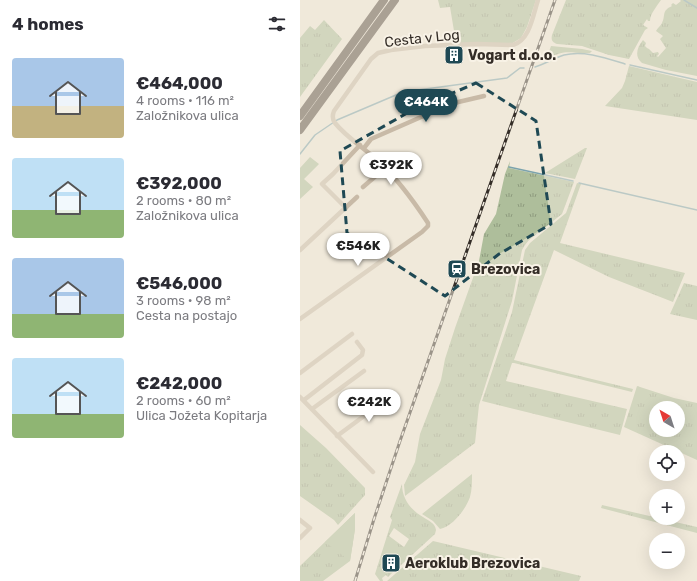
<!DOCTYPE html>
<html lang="en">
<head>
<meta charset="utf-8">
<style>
	:root { --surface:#fff; --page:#f7f7f7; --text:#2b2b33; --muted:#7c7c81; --accent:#1f4954 }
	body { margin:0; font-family:Rubik,sans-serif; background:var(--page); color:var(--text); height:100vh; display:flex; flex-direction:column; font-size:15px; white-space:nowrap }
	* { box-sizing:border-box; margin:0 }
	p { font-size:13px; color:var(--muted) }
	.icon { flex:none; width:22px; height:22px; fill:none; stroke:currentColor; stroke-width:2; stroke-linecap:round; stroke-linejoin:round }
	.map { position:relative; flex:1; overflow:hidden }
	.details { display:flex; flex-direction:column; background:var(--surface); width:300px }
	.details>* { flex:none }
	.needle { width:26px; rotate:321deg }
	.fabs { position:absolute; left:349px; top:401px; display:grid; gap:8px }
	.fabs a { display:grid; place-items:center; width:36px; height:36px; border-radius:50%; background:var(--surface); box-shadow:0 4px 16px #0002; font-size:20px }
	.price { position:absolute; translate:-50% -34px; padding:0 9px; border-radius:14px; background:#fff; color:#222; font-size:13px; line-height:26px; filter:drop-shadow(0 1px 2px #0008) }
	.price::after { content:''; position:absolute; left:50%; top:24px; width:12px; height:9px; margin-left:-6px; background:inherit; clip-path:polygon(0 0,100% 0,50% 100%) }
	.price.current { background:var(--accent); color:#fff }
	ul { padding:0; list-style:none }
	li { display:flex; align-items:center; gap:12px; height:100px; padding:0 12px }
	li span { display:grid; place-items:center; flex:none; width:112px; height:80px; border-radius:4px; color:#555 }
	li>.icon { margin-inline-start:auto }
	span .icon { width:48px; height:48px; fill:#fffc; stroke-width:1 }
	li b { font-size:17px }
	h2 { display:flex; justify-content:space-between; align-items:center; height:48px; padding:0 12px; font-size:17px }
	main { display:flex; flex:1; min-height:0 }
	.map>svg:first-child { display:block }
</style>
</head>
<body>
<main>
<section class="details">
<h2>4 homes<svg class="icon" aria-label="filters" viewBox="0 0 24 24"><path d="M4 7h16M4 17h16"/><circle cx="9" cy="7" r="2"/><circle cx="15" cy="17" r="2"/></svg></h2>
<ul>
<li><span style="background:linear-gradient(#a9c7e8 60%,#c2b280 0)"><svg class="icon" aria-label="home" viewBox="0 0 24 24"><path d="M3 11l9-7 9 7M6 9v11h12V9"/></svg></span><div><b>€464,000</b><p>4 rooms · 116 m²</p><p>Založnikova ulica</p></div></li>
<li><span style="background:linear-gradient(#bfe0f5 65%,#8fb573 0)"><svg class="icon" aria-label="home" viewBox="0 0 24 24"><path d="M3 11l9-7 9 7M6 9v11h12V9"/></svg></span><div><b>€392,000</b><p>2 rooms · 80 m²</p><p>Založnikova ulica</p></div></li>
<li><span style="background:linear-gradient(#a9c7e8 70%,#8fb573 0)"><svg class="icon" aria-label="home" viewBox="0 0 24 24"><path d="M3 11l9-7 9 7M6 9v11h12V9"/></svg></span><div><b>€546,000</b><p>3 rooms · 98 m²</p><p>Cesta na postajo</p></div></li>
<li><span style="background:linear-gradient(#bfe0f5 70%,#8fb573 0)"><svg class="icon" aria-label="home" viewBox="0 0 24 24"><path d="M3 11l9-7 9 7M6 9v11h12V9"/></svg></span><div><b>€242,000</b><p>2 rooms · 60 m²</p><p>Ulica Jožeta Kopitarja</p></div></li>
</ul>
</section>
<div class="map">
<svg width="397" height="581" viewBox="0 0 397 581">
	<defs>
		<pattern id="grass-tufts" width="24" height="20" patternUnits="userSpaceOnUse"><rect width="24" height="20" fill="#aebe9b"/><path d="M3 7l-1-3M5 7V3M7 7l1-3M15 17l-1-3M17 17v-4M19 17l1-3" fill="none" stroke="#8e9b7e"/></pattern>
	</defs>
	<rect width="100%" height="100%" fill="#f0e9da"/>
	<path fill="url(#grass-tufts)" fill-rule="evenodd" d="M 138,0 L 236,0 L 227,27 L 221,38 L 211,44 L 156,43 L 150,7 L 140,8 Z
		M 266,0 L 361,0 C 357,6 350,14 350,21 L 348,21 L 347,19 L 343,25 L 348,28 L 345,30 L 329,59 L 309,55 L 282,46 L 257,44 C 252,42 251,40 252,35 Z
		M 380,0 L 397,0 L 397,76 L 366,70 L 342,63 C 334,57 337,47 343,40 L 346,43 L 345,46 L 347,48 L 349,49 L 353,53 L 358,52 L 359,54 L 357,56 L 358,57 L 366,48 L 360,39 L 363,36 L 356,31 C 357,28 361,26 362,23 C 366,15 361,11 372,6 L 371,5 L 373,3 L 376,5 L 381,1 Z
		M 24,20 L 42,39 L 0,97 L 0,38 L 10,26 L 15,30 Z
		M 251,46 L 282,49 L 292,51 L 290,53 C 269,54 266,48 246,60 Z
		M 329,66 L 397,82 L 397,120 L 305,106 L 322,88 L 325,81 Z
		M 285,148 L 287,148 L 275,179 L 245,173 Z
		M 210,161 L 209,168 L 274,182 L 262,214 L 229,240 L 225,245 L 222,250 L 212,301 L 179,405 L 175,443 L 105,496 L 104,485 L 115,462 L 120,434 L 141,380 L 145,359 L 155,328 L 179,261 L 184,234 L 196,214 L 205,174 Z
		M 277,183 L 281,184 L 260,243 L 385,273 L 373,302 L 309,277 L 254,250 L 214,360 L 333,389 L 332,392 L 214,363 L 212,363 L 206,381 L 327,409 L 320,435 L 182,401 L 212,312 L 225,250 L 230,243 L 266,213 Z
		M 384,283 L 397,286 L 397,320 L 370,314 Z
		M 337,386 L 374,398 L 397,403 L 397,460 L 324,427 ZM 356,408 L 378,408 L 378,430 L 356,430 Z
		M 0,425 L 26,448 L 65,488 L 65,495 L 38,525 L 34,520 L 0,496 Z
		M 172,474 C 172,482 172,490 170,497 C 166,509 152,527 140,529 L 133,521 L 122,514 Z
		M 102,484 C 102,499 111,510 123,517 C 129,521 135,523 136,530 L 135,534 L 100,566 L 90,555 L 83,562 L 93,572 L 88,577 L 86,575 L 82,578 L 83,581 L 80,581 L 75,574 L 92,520 L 90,517 ZM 94,528 L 109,539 L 104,547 L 89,536 Z
		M 302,505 L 397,527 L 397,533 L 301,508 Z
		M 55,513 L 55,529 L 50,561 L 23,581 L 0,581 L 0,566 Z
		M 133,541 L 281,576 L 279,581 L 87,581 Z"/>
	<path fill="#aebe9b" d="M 10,157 L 19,164 L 4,179 L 13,187 L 0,199 L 0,168 Z
		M 55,513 L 55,529 L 50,561 L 25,542 Z"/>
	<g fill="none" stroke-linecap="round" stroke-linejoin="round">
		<path stroke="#7ba3ac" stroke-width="1.5" d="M 384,0 L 397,8
			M 330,65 L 397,80
			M 235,67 C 245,64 254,58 264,55 C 284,50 306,58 325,64
			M 0,154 L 15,135 L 37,120 L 103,92 L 207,78 L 220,68 L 224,68
			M 209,167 L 273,181
			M 279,183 L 397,210"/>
		<path stroke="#c8baa7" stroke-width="4.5" d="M 64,148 L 71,139 L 128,114 L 154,103 L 184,96
			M 63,187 L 85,168
			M 46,208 L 22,184 L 33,174 L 60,145
			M 0,250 L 57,197
			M 0,319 L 122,232 L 128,226 L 128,223 C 113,200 97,178 77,160 C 64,148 46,137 35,123 C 32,119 32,116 34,111 L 71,59 L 78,53 L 91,50 L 125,46 L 177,44 L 213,45 C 230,40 233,15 238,0
			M 0,373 L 52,334
			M 0,397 L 73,472
			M 4,400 L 62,355 L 63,350 L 57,342
			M 12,409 L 64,371
			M 37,436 L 91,396
			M 0,520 L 10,528 L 0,538"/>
		<path stroke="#55493f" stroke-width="8" d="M 0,116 L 84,0
			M 0,130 L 95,0"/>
		<g stroke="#342d27" stroke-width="3">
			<path id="rail" d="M 55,581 L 74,519 L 100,441 L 255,0"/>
		</g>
		<use href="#rail" stroke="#f8f2e6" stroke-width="1.5" stroke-dasharray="4.5" stroke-linecap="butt"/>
	</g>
	<path d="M0 0H397V581H0ZM 176,83 L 236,121 L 251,224 L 199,254 L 145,296 L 47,233 L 40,151 L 109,112 Z" fill="#f0e9da" fill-opacity=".55" fill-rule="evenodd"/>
	<path fill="none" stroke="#1f4954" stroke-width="3" stroke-dasharray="8 5" stroke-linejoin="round" d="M 176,83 L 236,121 L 251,224 L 199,254 L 145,296 L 47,233 L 40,151 L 109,112 Z"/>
	<defs>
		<g id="building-square" transform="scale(1)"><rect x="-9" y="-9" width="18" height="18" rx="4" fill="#1f4954" stroke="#f8f2e6"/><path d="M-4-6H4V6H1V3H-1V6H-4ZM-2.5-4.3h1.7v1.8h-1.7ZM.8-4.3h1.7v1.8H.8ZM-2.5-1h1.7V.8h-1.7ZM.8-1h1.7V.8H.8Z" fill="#fff"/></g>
		<g id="station-square" transform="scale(1)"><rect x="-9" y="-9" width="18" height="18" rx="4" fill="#1f4954" stroke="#f8f2e6"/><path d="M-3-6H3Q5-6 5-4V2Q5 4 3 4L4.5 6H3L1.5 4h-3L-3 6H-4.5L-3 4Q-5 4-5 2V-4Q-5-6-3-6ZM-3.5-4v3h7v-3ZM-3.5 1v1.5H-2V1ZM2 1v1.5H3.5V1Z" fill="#fff"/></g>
	</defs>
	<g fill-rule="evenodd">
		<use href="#building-square" x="154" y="55"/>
		<use href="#station-square" x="157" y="269"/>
		<use href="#building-square" x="91" y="563"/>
	</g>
	<g text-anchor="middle" stroke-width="4" stroke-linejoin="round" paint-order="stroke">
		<g font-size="14" fill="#342d27" stroke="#f8f2e6">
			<text transform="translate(122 38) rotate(-6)" y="5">Cesta v Log</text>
		</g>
		<g font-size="14" font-weight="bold" fill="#342d27" stroke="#f8f2e6" text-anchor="start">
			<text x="168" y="60">Vogart d.o.o.</text>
			<text x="171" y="274">Brezovica</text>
			<text x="105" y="568">Aeroklub Brezovica</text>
		</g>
	</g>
</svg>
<div class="fabs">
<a><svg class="needle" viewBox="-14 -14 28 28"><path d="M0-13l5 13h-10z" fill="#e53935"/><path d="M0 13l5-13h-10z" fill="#7c7c81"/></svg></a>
<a><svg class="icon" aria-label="locate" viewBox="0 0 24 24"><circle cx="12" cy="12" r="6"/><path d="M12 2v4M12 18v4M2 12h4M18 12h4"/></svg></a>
<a>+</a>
<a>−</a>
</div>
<b class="price current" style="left:126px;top:123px">€464K</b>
<b class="price" style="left:91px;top:186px">€392K</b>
<b class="price" style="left:58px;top:267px">€546K</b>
<b class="price" style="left:69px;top:423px">€242K</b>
</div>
</main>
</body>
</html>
